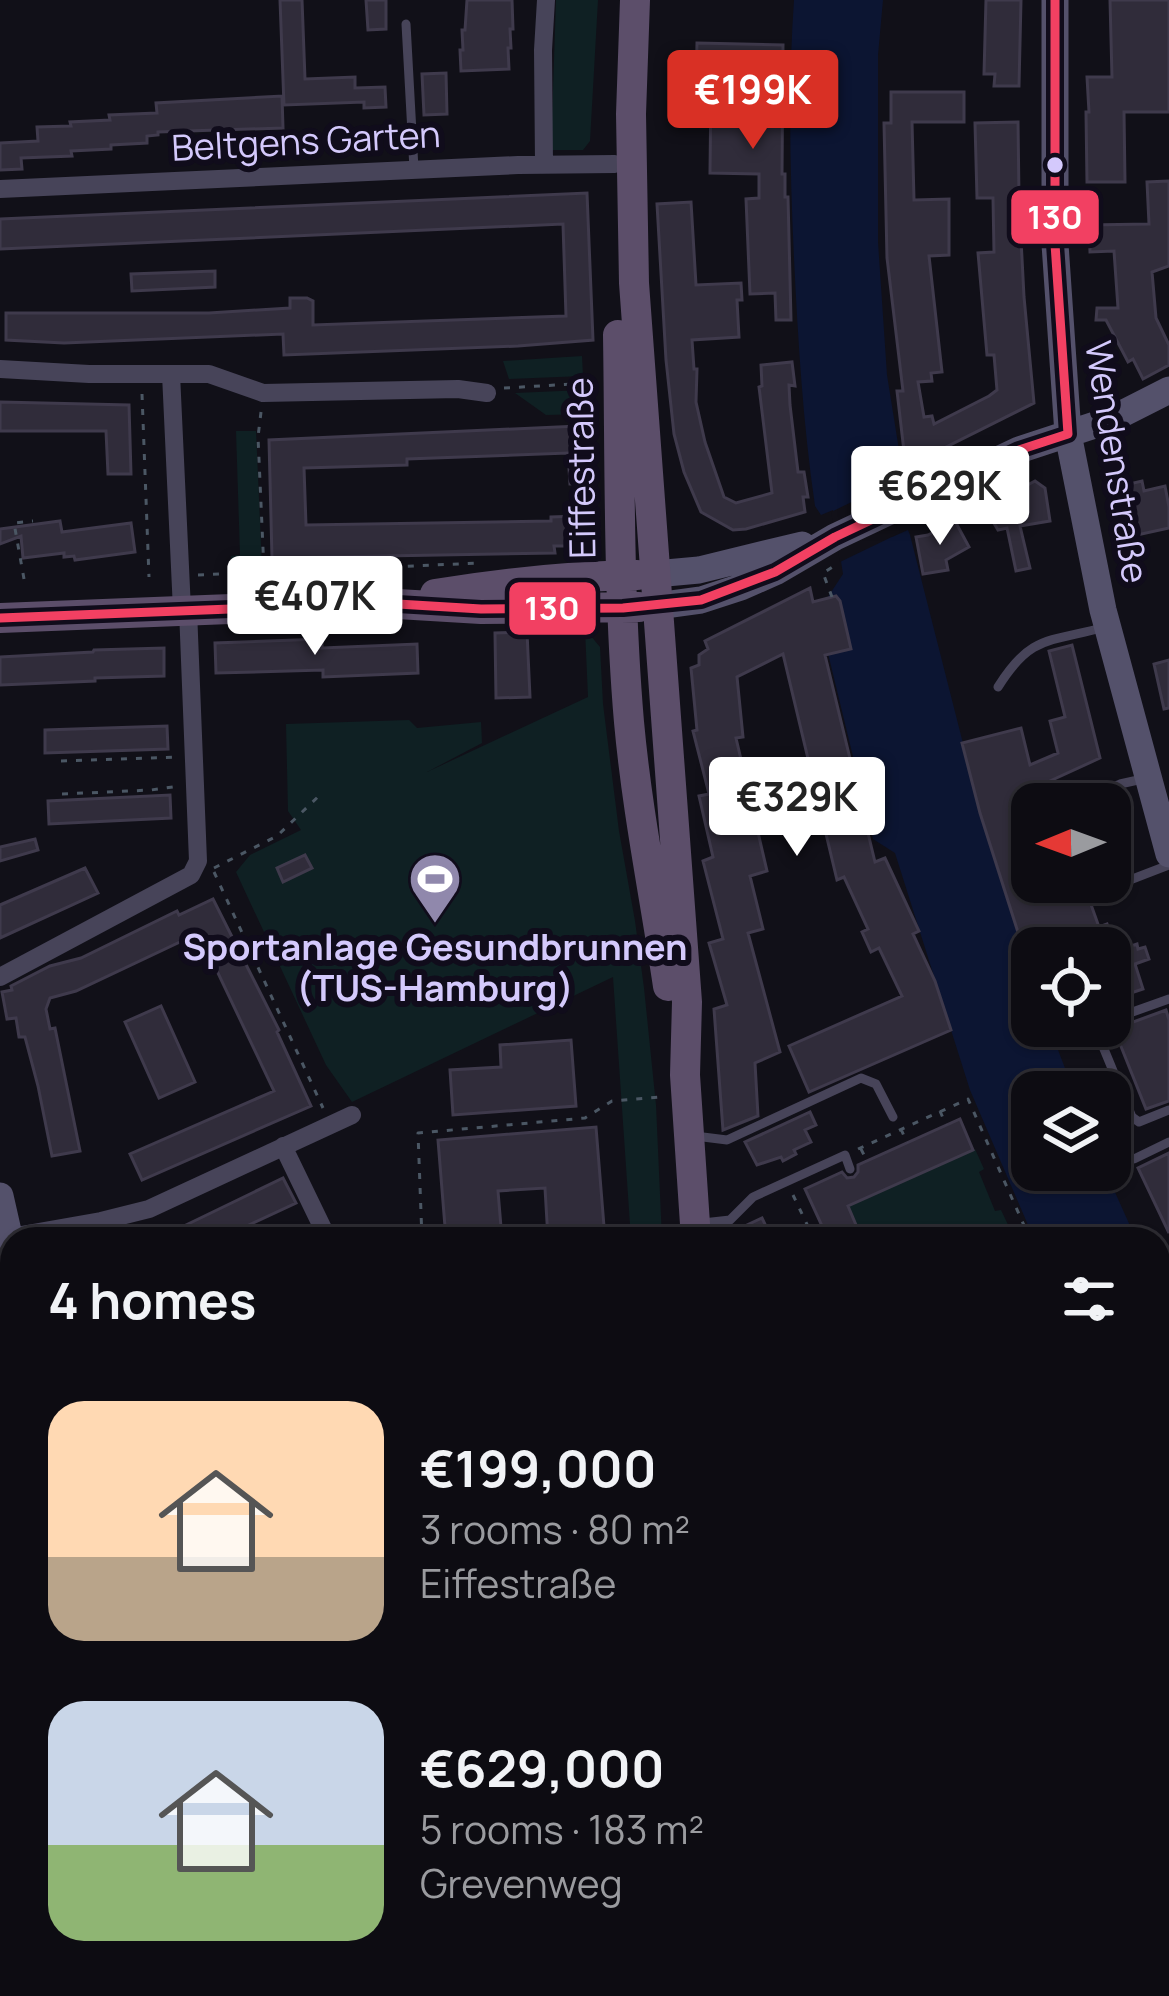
<!DOCTYPE html>
<html lang="en">
<head>
<meta charset="utf-8">
<style>
	:root { --surface:#0d0c12; --page:#16151b; --text:#f1f3f6; --muted:#9a9b9f; --line:#2d2c32; --accent:#d93025 }
	body { margin:0; font-family:Manrope,sans-serif; background:var(--page); color:var(--text); height:100vh; display:flex; flex-direction:column; font-size:45px; white-space:nowrap }
	* { box-sizing:border-box; margin:0 }
	p { font-size:39px; color:var(--muted) }
	.icon { flex:none; width:66px; height:66px; fill:none; stroke:currentColor; stroke-width:2; stroke-linecap:round; stroke-linejoin:round }
	.map { position:relative; flex:1; overflow:hidden }
	.drawer { position:absolute; left:0px; top:1227px; width:1170px; height:771px; display:flex; flex-direction:column; background:var(--surface); border-radius:36px 36px 0 0; box-shadow:0 3px 9px #0004,0 0 0 3px var(--line) }
	.drawer>* { flex:none }
	.needle { width:78px; rotate:269deg }
	.tools { position:absolute; left:1011px; top:783px; display:grid; gap:24px }
	.tools a { display:grid; place-items:center; width:120px; height:120px; border-radius:24px; background:var(--surface); box-shadow:0 3px 9px #0004,0 0 0 3px var(--line); font-size:60px }
	.price { position:absolute; translate:-50% -102px; padding:0 27px; border-radius:12px; background:#fff; color:#222; font-size:39px; line-height:78px; filter:drop-shadow(0 3px 6px #0008) }
	.price::after { content:''; position:absolute; left:50%; top:72px; width:36px; height:27px; margin-left:-18px; background:inherit; clip-path:polygon(0 0,100% 0,50% 100%) }
	.price.selected { background:var(--accent); color:#fff }
	ul { padding:0; list-style:none }
	li { display:flex; align-items:center; gap:36px; height:300px; padding:0 48px }
	li span { display:grid; place-items:center; flex:none; width:336px; height:240px; border-radius:36px; color:#555 }
	li>.icon { margin-inline-start:auto }
	span .icon { width:144px; height:144px; fill:#fffc; stroke-width:1 }
	li b { font-size:51px }
	h2 { display:flex; justify-content:space-between; align-items:center; height:144px; padding:0 48px; font-size:51px }
	.map>svg:first-child { display:block }
</style>
</head>
<body>
<div class="map">
<svg width="1169" height="1996" viewBox="0 0 1169 1996">
	<rect width="100%" height="100%" fill="#111018"/>
	<path fill="#0f2023" d="M 556,0 L 598,0 L 590,141 L 583,150 L 551,150 Z
		M 582,356 L 583,376 L 509,379 L 503,361 Z
		M 584,390 L 585,414 L 546,415 L 515,393 Z
		M 236,431 L 256,431 L 262,567 L 232,568 L 231,556 L 240,555 Z
		M 585,629 L 600,647 L 603,704 L 619,831 L 635,921 L 644,988 L 656,1105 L 662,1239 L 631,1239 L 613,977 L 352,1102 L 326,1065 L 236,872 L 250,855 L 301,830 L 288,811 L 286,724 L 409,720 L 417,728 L 481,722 L 482,743 L 427,772 L 588,697 Z
		M 975,1149 L 984,1169 L 979,1172 L 995,1211 L 1001,1210 L 1011,1231 L 994,1239 L 862,1239 L 848,1206 Z
		M 0,1299 L 12,1361 L 12,1821 L 0,1768 Z
		M 12,1986 L 106,1986 L 107,1996 L 0,1996 L 0,1991 Z"/>
	<path fill="#0c1532" d="M 794,0 L 883,0 L 878,55 L 878,242 L 887,375 L 903,475 L 884,484 L 892,537 L 908,530 L 910,535 L 981,814 L 1032,975 L 1032,1026 L 1049,1026 L 1074,1092 L 1032,1092 L 1032,1170 L 1105,1170 L 1136,1239 L 1034,1239 L 970,1090 L 895,853 L 873,839 L 818,612 L 843,574 L 833,510 L 821,515 L 815,506 C 803,423 798,341 794,258 C 790,172 788,86 794,0 Z
		M 1158,1333 L 1169,1355 L 1169,1510 L 1158,1486 Z"/>
	<path fill="#111018" d="M 893,482 L 893,486 L 891,488 L 897,529 L 899,528 L 900,533 L 840,562 L 831,512 Z"/>
	<path fill="#302c3a" stroke="#3f3a4c" stroke-width="3" d="M 280,0 L 302,0 L 305,79 L 355,77 L 355,88 L 385,87 L 386,107 L 364,108 L 364,102 L 284,105 Z
		M 366,0 L 386,0 L 386,29 L 368,30 Z
		M 467,0 L 512,0 L 513,29 L 510,29 L 511,48 L 508,48 L 509,69 L 461,71 L 460,50 L 463,50 L 462,30 L 465,30 Z
		M 986,0 L 1021,0 L 1019,86 L 994,86 L 995,74 L 984,74 Z
		M 1110,0 L 1169,0 L 1169,112 L 1124,112 L 1125,182 L 1087,182 L 1086,112 L 1089,112 L 1087,77 L 1112,77 Z
		M 697,43 L 783,45 L 782,174 L 785,174 L 785,197 L 788,197 L 791,320 L 776,320 L 775,293 L 750,294 L 746,199 L 759,198 L 759,174 L 710,173 L 711,87 L 696,87 Z
		M 446,73 L 447,114 L 424,115 L 422,74 Z
		M 891,92 L 964,92 L 964,122 L 912,122 L 914,200 L 949,199 L 949,255 L 929,256 L 942,372 L 931,373 L 932,381 L 918,382 L 924,417 L 932,416 L 934,424 L 989,396 L 997,390 L 994,355 L 987,355 L 978,253 L 994,252 L 993,198 L 977,198 L 975,123 L 1018,122 L 1019,197 L 1022,197 L 1025,232 L 1025,239 L 1021,239 L 1024,297 L 1034,403 L 928,456 L 905,460 L 897,391 L 903,391 L 887,258 L 884,123 L 891,123 Z
		M 282,96 L 283,128 L 158,132 L 158,135 L 147,136 L 147,143 L 111,145 L 111,149 L 71,151 L 72,156 L 21,158 L 22,169 L 0,170 L 0,143 L 38,141 L 37,127 L 71,126 L 70,122 L 110,120 L 109,115 L 157,113 L 156,103 Z
		M 1169,181 L 1169,266 L 1152,272 L 1156,318 L 1169,345 L 1169,365 L 1143,379 L 1133,359 L 1128,362 L 1106,320 L 1096,320 L 1097,308 L 1118,308 L 1114,251 L 1090,252 L 1089,225 L 1149,224 L 1147,182 Z
		M 587,193 L 593,340 L 518,346 L 284,355 L 283,334 L 64,343 L 6,340 L 6,313 L 209,313 L 290,308 L 290,298 L 307,298 L 313,301 L 313,325 L 566,316 L 563,224 L 0,249 L 0,219 Z
		M 691,202 L 696,285 L 741,283 L 742,300 L 737,300 L 739,337 L 692,340 L 694,369 L 697,369 L 696,402 L 705,442 L 724,497 L 736,503 L 772,493 L 759,387 L 762,386 L 761,365 L 792,362 L 795,386 L 789,385 L 790,405 L 798,472 L 804,472 L 808,497 L 803,497 L 805,512 L 746,529 L 733,530 L 701,512 L 684,472 L 674,434 L 666,360 L 657,204 Z
		M 215,271 L 215,287 L 132,291 L 131,274 Z
		M 0,402 L 129,405 L 131,474 L 108,474 L 106,431 L 0,431 Z
		M 578,426 L 579,444 L 587,444 L 589,483 L 570,484 L 568,453 L 407,459 L 407,465 L 304,468 L 306,525 L 551,521 L 551,517 L 579,516 L 580,546 L 554,546 L 555,553 L 272,558 L 269,440 Z
		M 1035,481 L 1045,488 L 1050,521 L 1020,526 L 1030,568 L 1016,571 L 1007,528 L 998,530 L 985,508 Z
		M 1142,481 L 1144,491 L 1165,486 L 1169,507 L 1169,528 L 1128,537 L 1116,487 Z
		M 60,521 L 62,532 L 131,523 L 135,552 L 75,560 L 74,556 L 64,557 L 64,553 L 23,558 L 21,536 L 0,544 L 0,529 Z
		M 955,521 L 969,547 L 946,560 L 948,570 L 923,574 L 916,537 L 928,535 Z
		M 810,588 L 813,602 L 836,596 L 840,601 L 851,649 L 825,655 L 875,862 L 885,858 L 919,931 L 913,934 L 935,981 L 951,1030 L 809,1092 L 789,1046 L 902,996 L 879,948 L 871,952 L 862,932 L 868,929 L 844,877 L 837,880 L 783,654 L 737,677 L 743,737 L 736,738 L 767,871 L 750,876 L 763,929 L 748,933 L 780,1052 L 755,1063 L 758,1116 L 723,1130 L 714,1009 L 727,1005 L 709,943 L 723,939 L 703,861 L 713,857 L 699,796 L 709,794 L 693,731 L 697,730 L 691,668 L 699,665 L 699,655 L 708,649 L 705,641 Z
		M 527,632 L 530,697 L 496,698 L 495,633 Z
		M 322,639 L 322,648 L 417,644 L 418,673 L 323,677 L 323,670 L 216,673 L 215,643 Z
		M 1072,645 L 1100,758 L 1050,781 L 1053,790 L 1049,791 L 1053,804 L 1032,804 L 1032,882 L 1083,882 L 1099,927 L 1107,924 L 1109,930 L 1111,929 L 1118,948 L 1023,948 L 980,813 L 962,743 L 1021,728 L 1030,765 L 1058,753 L 1050,721 L 1065,717 L 1049,651 Z
		M 164,648 L 164,676 L 95,678 L 95,681 L 0,685 L 0,657 L 93,652 L 94,650 Z
		M 1169,660 L 1169,708 L 1164,709 L 1154,664 Z
		M 167,726 L 168,749 L 45,753 L 45,730 Z
		M 170,795 L 171,818 L 49,824 L 48,801 Z
		M 1120,819 L 1130,849 L 1110,855 L 1110,822 Z
		M 35,839 L 38,850 L 0,861 L 0,847 Z
		M 305,855 L 312,868 L 283,882 L 277,868 Z
		M 85,868 L 98,893 L 0,938 L 0,905 Z
		M 213,899 L 279,1030 L 277,1032 L 311,1106 L 142,1180 L 130,1154 L 274,1091 L 199,933 L 76,991 L 50,998 L 46,1009 L 50,1029 L 55,1028 L 80,1151 L 52,1156 L 38,1086 L 25,1037 L 19,1037 L 16,1018 L 7,1019 L 2,992 L 12,990 L 11,986 L 50,966 L 81,958 L 177,911 L 179,915 Z
		M 1137,944 L 1138,949 L 1145,947 L 1149,959 L 1135,964 L 1143,989 L 1110,1000 L 1110,953 Z
		M 161,1006 L 195,1082 L 159,1098 L 125,1022 Z
		M 1166,1010 L 1169,1020 L 1169,1101 L 1146,1109 L 1114,1029 Z
		M 571,1040 L 576,1106 L 453,1115 L 450,1070 L 501,1067 L 500,1045 Z
		M 810,1112 L 816,1125 L 805,1130 L 811,1142 L 794,1150 L 796,1154 L 783,1161 L 781,1157 L 757,1165 L 745,1142 Z
		M 960,1119 L 973,1150 L 848,1206 L 862,1239 L 828,1239 L 805,1189 L 842,1172 L 847,1178 L 854,1177 L 858,1172 L 858,1165 Z
		M 596,1127 L 605,1239 L 548,1239 L 545,1188 L 498,1191 L 502,1239 L 446,1239 L 438,1140 Z
		M 1169,1153 L 1169,1233 L 1138,1168 Z
		M 283,1178 L 296,1203 L 219,1239 L 157,1239 Z
		M 762,1218 L 772,1239 L 717,1239 Z"/>
	<g fill="none" stroke-linecap="round" stroke-linejoin="round">
		<path stroke="#4b5764" stroke-width="3" stroke-dasharray="6 9" stroke-linecap="butt" d="M 504,388 L 592,383
			M 142,394 L 149,577
			M 261,412 L 258,437 L 264,571
			M 198,575 L 482,563
			M 24,579 L 14,523 L 33,521
			M 832,597 L 823,573 L 837,564
			M 61,761 L 179,757
			M 62,794 L 151,790 L 179,786
			M 214,868 L 277,836 L 321,794
			M 214,872 L 323,1108
			M 940,1111 L 946,1125
			M 901,1129 L 907,1143
			M 858,1149 L 968,1099 L 1030,1239
			M 861,1149 L 867,1161
			M 793,1195 L 814,1239
			M 422,1239 L 418,1133 L 585,1118 L 612,1101 L 661,1097
			M 0,1519 L 12,1584
			M 1158,1523 L 1169,1551
			M 0,1649 L 12,1647
			M 77,1986 L 80,1996
			M 0,1995 L 18,1986"/>
		<path stroke="#474459" stroke-width="9" d="M 406,24 L 414,169
			M 998,687 C 1030,636 1047,642 1102,628
			M 1077,803 L 1120,784 L 1147,778
			M 1122,883 L 1169,865
			M 1110,1020 L 1169,999
			M 1097,1026 L 1097,1032 L 1132,1117 L 1139,1122 L 1169,1110
			M 695,1136 L 727,1140 L 861,1078 L 876,1084 L 893,1117
			M 1134,1159 L 1169,1142
			M 703,1223 L 730,1220 L 753,1197 L 845,1155 L 850,1169
			M 1158,1578 L 1169,1600
			M 1158,1906 L 1169,1901"/>
		<path stroke="#474459" stroke-width="18" d="M 544,164 L 543,50 L 546,0
			M 0,189 L 518,165 L 615,164
			M 0,369 L 89,374 L 209,374 L 263,393 L 458,389 L 487,393
			M 171,374 L 182,610
			M 0,977 L 191,875 L 198,861 L 188,610
			M 283,1146 L 328,1239
			M 10,1237 L 101,1221 L 149,1209 L 352,1115
			M 1110,1986 L 1115,1996
			M 821,1996 L 842,1986"/>
		<path stroke="#54516b" stroke-width="27" d="M 1055,0 L 1055,244 L 1068,434 L 1103,610 L 1169,854
			M 655,574 L 699,570 L 802,545
			M 657,606 L 701,600 L 741,587 L 775,572 L 835,537 L 1019,450 L 1110,420 L 1169,390
			M 0,1196 L 12,1249
			M 1158,1327 L 1169,1322
			M 133,1986 L 138,1996
			M 443,1986 L 454,1996"/>
		<path stroke="#5c4e6a" stroke-width="30" d="M 635,0 L 631,114 L 634,283 L 687,1002 L 685,1075 L 696,1239
			M 618,335 C 620,464 618,594 629,722 C 637,811 655,898 668,986
			M 435,594 C 502,583 570,576 637,575
			M 0,618 L 381,603 L 481,609 L 639,607
			M 752,1986 L 753,1996"/>
		<g stroke="#100c1b" stroke-width="18">
			<path id="bus-1" d="M 1055,0 L 1055,244 L 1068,434
				M 0,618 L 381,603 L 481,609 L 623,608 L 701,600 L 775,572 L 835,537 L 1019,450 L 1068,434"/>
		</g>
		<use href="#bus-1" stroke="#f24062" stroke-width="9"/>
	</g>
	<defs>
		<g id="stadium-pin" transform="scale(2.7)"><path d="M0 17L-7.5 6A9.5 9.5 0 1 1 7.5 6Z" fill="#9088ac" stroke="#100c1b"/><path d="M0-5a6.5 5 0 1 0 0 10a6.5 5 0 1 0 0-10ZM-3.5-1.8h7v3.6h-7Z" fill="#fff"/></g>
	</defs>
	<g fill-rule="evenodd">
		<use href="#stadium-pin" x="435" y="879"/>
	</g>
	<circle fill="#d4c9fc" stroke="#100c1b" stroke-width="4.5" cx="1055" cy="165" r="10"/>
	<g text-anchor="middle" stroke-width="12" stroke-linejoin="round" paint-order="stroke">
		<g font-size="36" fill="#d4c9fc" stroke="#100c1b">
			<text transform="translate(306 141) rotate(-3)" y="13">Beltgens Garten</text>
			<text transform="translate(1117 462) rotate(81)" y="13">Wendenstraße</text>
			<text transform="translate(581 468) rotate(-91)" y="13">Eiffestraße</text>
		</g>
		<g font-size="36" font-weight="bold" fill="#d4c9fc" stroke="#100c1b">
			<text x="435" y="960">Sportanlage Gesundbrunnen<tspan x="435" dy="41">(TUS-Hamburg)</tspan></text>
		</g>
	</g>
	<g stroke="#100c1b" stroke-width="4.5">
		<rect x="1009" y="188" width="92" height="58" rx="12" fill="#f24062"/>
		<rect x="507" y="580" width="91" height="57" rx="12" fill="#f24062"/>
	</g>
	<g font-size="33" text-anchor="middle" font-weight="bold" fill="#fff">
		<text x="1055" y="229">130</text>
		<text x="552" y="620">130</text>
	</g>
</svg>
<div class="tools">
<a><svg class="needle" viewBox="-14 -14 28 28"><path d="M0-13l5 13h-10z" fill="#e53935"/><path d="M0 13l5-13h-10z" fill="#9a9b9f"/></svg></a>
<a><svg class="icon" aria-label="locate" viewBox="0 0 24 24"><circle cx="12" cy="12" r="6"/><path d="M12 2v4M12 18v4M2 12h4M18 12h4"/></svg></a>
<a><svg class="icon" aria-label="layers" viewBox="0 0 24 24"><path d="M12 4l9 5-9 5-9-5zM3 14l9 5 9-5"/></svg></a>
</div>
<b class="price selected" style="left:753px;top:152px">€199K</b>
<b class="price" style="left:940px;top:548px">€629K</b>
<b class="price" style="left:315px;top:658px">€407K</b>
<b class="price" style="left:797px;top:859px">€329K</b>
<section class="drawer">
<h2>4 homes<svg class="icon" aria-label="filters" viewBox="0 0 24 24"><path d="M4 7h16M4 17h16"/><circle cx="9" cy="7" r="2"/><circle cx="15" cy="17" r="2"/></svg></h2>
<ul>
<li><span style="background:linear-gradient(#ffd9b3 65%,#b9a48a 0)"><svg class="icon" aria-label="home" viewBox="0 0 24 24"><path d="M3 11l9-7 9 7M6 9v11h12V9"/></svg></span><div><b>€199,000</b><p>3 rooms · 80 m²</p><p>Eiffestraße</p></div></li>
<li><span style="background:linear-gradient(#c9d6e8 60%,#8fb573 0)"><svg class="icon" aria-label="home" viewBox="0 0 24 24"><path d="M3 11l9-7 9 7M6 9v11h12V9"/></svg></span><div><b>€629,000</b><p>5 rooms · 183 m²</p><p>Grevenweg</p></div></li>
</ul>
</section>
</div>
</body>
</html>
